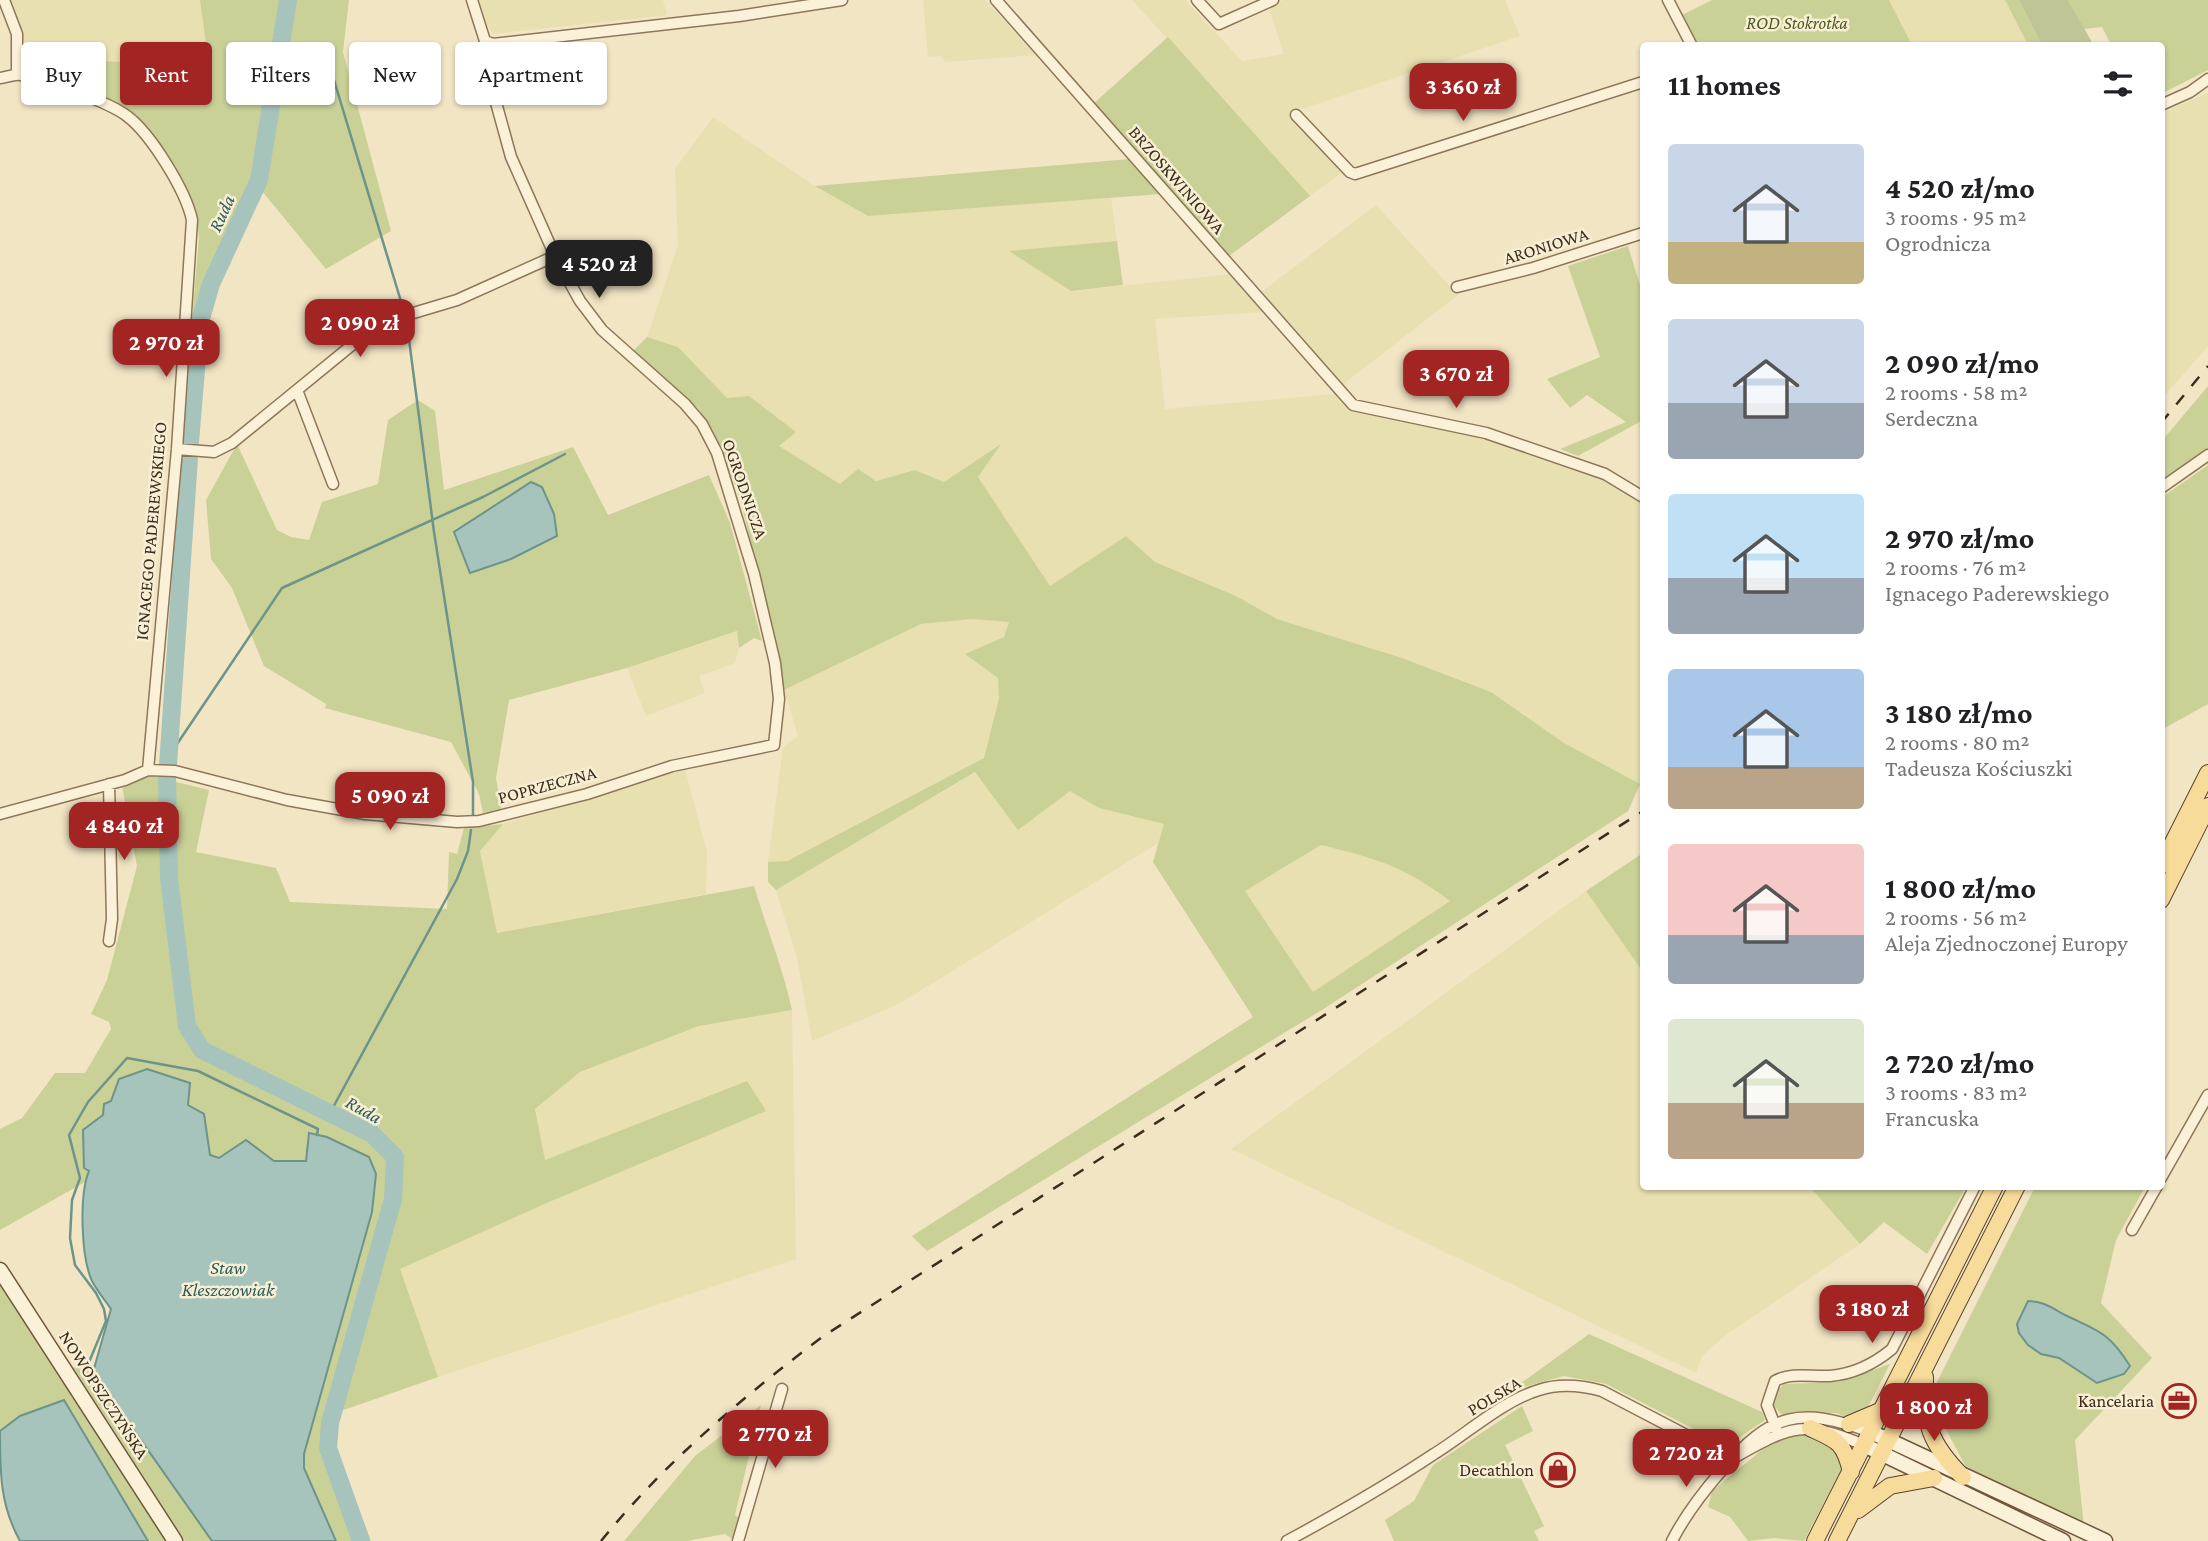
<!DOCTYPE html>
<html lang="en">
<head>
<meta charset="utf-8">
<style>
	:root { --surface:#fff; --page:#f6f6f6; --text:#202124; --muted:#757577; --accent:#a22524 }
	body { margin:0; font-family:"Crimson Pro",serif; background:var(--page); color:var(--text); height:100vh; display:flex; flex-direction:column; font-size:26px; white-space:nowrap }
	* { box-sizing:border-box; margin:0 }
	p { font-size:23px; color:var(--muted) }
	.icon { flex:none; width:38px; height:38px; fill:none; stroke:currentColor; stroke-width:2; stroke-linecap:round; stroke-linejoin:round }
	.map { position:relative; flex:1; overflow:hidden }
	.details { position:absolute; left:1640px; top:42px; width:525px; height:1148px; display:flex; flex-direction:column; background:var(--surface); border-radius:7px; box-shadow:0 2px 5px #0004 }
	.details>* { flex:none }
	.banner { position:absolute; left:21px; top:42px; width:665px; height:63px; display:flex; gap:14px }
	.price { position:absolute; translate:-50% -60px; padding:0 16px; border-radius:14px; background:var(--accent); color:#fff; font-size:23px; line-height:46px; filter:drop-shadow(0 2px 4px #0008) }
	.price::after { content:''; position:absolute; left:50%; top:42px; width:21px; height:16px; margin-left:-10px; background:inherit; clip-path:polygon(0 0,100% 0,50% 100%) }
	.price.on { background:#222; color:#fff }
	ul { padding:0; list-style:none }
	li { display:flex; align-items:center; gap:21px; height:175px; padding:0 28px }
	li span { display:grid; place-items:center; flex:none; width:196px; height:140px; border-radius:7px; color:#555 }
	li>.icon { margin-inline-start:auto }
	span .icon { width:84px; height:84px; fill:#fffc; stroke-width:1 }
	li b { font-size:30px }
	h2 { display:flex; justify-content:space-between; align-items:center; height:84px; padding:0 28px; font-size:30px }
	.tag { padding:0 24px; border-radius:7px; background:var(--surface); box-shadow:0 2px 5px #0004; font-size:24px; line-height:63px }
	.tag.on { background:var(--accent); color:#fff }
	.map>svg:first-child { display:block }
</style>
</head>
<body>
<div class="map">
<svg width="2208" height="1541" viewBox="0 0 2208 1541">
	<rect width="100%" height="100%" fill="#f2e5c4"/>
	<path fill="#e8e0b1" d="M 6,0 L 200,0 L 206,44 L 147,64 L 26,55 L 21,29 Z
		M 479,0 L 663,0 L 667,15 L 493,34 L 485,22 Z
		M 923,0 L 985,0 L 1036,55 L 945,62 L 941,56 L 928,57 Z
		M 1132,0 L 1185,0 L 1242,61 L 1284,54 L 1268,6 L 1283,0 L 1505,0 L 1520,36 L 1293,112 L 1345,170 L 1310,196 Z
		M 1889,0 L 2005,0 L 2028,45 L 1912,45 Z
		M 2208,93 L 2208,346 L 2161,400 L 2161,113 Z
		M 713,117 L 815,186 L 868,216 L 1111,198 L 1117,241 L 1010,251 L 1072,291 L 1232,274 L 1264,312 L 1155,319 L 1165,409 L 1334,394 L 1348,411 L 1479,436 L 1566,463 L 1578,456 L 1643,505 L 1643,782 L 1640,784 L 1564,743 L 1491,692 L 1402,658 L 1277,619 L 1236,596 L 1155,562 L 1126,536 L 1050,586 L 978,477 L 999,446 L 944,482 L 915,470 L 888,479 L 840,484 L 779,446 L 795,432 L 749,396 L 727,398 L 678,347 L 647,337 L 678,245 L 675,169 Z
		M 1376,205 L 1458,295 L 1341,386 L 1260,293 Z
		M 972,619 L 1010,621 L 1004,637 L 999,698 L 984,758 L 786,861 L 768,862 L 783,747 L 798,736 L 784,690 L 921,624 Z
		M 738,631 L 739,648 L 735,663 L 699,676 L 705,693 L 646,716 L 627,668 Z
		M 685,769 L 707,852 L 706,894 L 497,933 L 480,850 L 503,824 Z
		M 976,772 L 1070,791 L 1099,808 L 1164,824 L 1160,842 L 899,1004 L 812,1041 L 797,958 L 776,890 Z
		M 1321,845 L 1390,862 L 1419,877 L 1450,901 L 1313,992 L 1245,891 Z
		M 1586,891 L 1643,972 L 1643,1186 L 1810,1187 L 1860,1244 L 1726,1335 L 1702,1356 L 1696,1373 L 1231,1149 Z
		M 792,1010 L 796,1259 L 438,1377 L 399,1269 L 549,1202 L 747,1081 L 545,1160 L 535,1109 L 580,1072 L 700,1026 Z"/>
	<path fill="#c9d197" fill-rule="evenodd" d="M 200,0 L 349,0 L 343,52 L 391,231 L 326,269 L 262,191 L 211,302 L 181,444 L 199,238 L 197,218 L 137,115 L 93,94 L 23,70 L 26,55 L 147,64 L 206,44 Z
		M 1712,0 L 1889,0 L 1912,45 L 1699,45 L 1682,15 Z
		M 2005,0 L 2019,0 L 2042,45 L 2028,45 Z
		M 2068,0 L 2208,0 L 2208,70 L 2161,94 L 2161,46 L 2111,45 L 2102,27 L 2084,29 Z
		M 1168,37 L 1310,196 L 1229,256 L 1093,104 Z
		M 1129,159 L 1161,194 L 868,216 L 815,186 Z
		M 1117,241 L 1123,285 L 1071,291 L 1009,251 Z
		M 1628,246 L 1643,295 L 1643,420 L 1578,456 L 1560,449 L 1626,422 L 1587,395 L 1570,408 L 1547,379 L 1600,357 L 1568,266 Z
		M 647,337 L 678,347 L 727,398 L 749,396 L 796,432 L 779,446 L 840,484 L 858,469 L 876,481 L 915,470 L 944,482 L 1001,444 L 978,477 L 1050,586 L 1126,536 L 1155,562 L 1236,596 L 1277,619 L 1402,658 L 1491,692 L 1564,743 L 1640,784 L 1628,811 L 1325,1008 L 927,1251 L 912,1236 L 1253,1017 L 1153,862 L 1164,824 L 1099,808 L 1070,791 L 1018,830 L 975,772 L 776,890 L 768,882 L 768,862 L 787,861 L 984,758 L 999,698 L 998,678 L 965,654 L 1004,637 L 1009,622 L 972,619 L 921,624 L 784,690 L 741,501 L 713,431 L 698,408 L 633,351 ZM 1321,845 C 1377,859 1402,865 1450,901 L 1313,992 L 1245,891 Z
		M 2208,386 L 2208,449 L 2161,481 L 2161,442 Z
		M 418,400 L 435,411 L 444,490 L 573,447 L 608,515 L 709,475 L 730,523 L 762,641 L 754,638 L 739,648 L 737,631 L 627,668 L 509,700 L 496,778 L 501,809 L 483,813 L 479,794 L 451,742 L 325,708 L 326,704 L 264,666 L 232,588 L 211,559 L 206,500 L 237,444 L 277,530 L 291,537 L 309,540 L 322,502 L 378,484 L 388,420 Z
		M 2208,465 L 2208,704 L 2161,730 L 2161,498 Z
		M 148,775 L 209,790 L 196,852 L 276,868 L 290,902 L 447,909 L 449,852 L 457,854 L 464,828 L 503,824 L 480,851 L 497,933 L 754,886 C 766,927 783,968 792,1010 L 699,1026 L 580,1072 L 535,1109 L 545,1160 L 747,1081 L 766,1111 L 549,1202 L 400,1269 L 438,1377 L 338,1412 L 334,1445 L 371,1541 L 336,1541 L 304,1468 L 303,1454 L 311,1419 L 372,1212 L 327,1137 L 309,1133 L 306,1161 L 219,1158 L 210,1155 L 204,1115 L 187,1105 L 147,1069 L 119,1079 L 111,1101 L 104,1104 L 103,1115 L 84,1130 L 89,1170 L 85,1182 L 0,1230 L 0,1129 L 22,1118 L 55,1073 L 85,1073 L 111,1029 L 109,1022 L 91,1014 L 107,980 L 137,866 L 122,786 Z
		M 1643,853 L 1643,972 L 1586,891 Z
		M 1810,1187 L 1966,1187 L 1927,1254 L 1884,1222 L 1860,1244 Z
		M 2035,1187 L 2145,1187 L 2116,1240 L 2101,1303 L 2152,1358 L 2075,1440 L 2084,1527 L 1966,1467 L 1942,1422 L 1933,1390 Z
		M 0,1282 L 169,1541 L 148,1541 L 65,1401 L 20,1416 L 0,1431 Z
		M 1589,1334 L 1762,1412 L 1765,1420 L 1727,1446 L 1606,1384 L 1564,1376 L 1510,1391 Z
		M 1890,1364 L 1867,1409 L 1851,1419 L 1836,1413 L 1782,1415 L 1774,1406 L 1773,1393 L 1784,1384 L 1838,1382 Z
		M 73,1367 L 93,1372 L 212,1541 L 185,1541 Z
		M 761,1405 L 735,1515 L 740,1519 L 732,1539 L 725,1534 L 687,1541 L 624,1541 L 695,1456 Z
		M 1522,1406 L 1533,1431 L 1505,1445 L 1544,1526 L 1534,1531 L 1539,1541 L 1394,1541 L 1385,1520 L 1414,1501 L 1433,1465 Z
		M 1805,1432 L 1834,1445 L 1842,1468 L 1804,1541 L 1774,1538 L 1748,1541 L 1730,1517 L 1708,1507 L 1712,1491 L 1769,1444 Z"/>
	<path fill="#bfc596" d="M 2019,0 L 2068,0 L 2093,44 L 2042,45 Z"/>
	<path fill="#a6c4bc" stroke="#6c948a" stroke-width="2" d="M 531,482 L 542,487 L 554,514 L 557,536 L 511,559 L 470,573 L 454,532 Z
		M 147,1069 L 190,1083 L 188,1105 L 204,1114 L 210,1155 L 219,1158 L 246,1140 L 274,1161 L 306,1161 L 309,1133 L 327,1137 L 369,1157 L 376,1174 L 372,1212 L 304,1454 L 304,1468 L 336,1541 L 212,1541 L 93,1372 L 111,1309 C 105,1300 97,1291 92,1281 C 81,1257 79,1195 89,1171 L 84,1168 L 83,1130 L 103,1115 L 104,1104 L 111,1101 L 119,1079 Z
		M 2028,1301 C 2043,1301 2052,1308 2065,1315 C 2098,1331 2109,1332 2130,1366 L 2124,1374 L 2097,1383 L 2059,1358 L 2041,1354 L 2028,1345 L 2019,1333 L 2017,1324 Z
		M 64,1400 L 148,1541 L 20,1541 C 0,1505 0,1473 0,1431 L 20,1416 Z"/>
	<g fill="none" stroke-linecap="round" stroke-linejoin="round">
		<path stroke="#6c948a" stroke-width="2.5" d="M 327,57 L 403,308
			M 407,324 L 434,532 L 473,782 L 473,815
			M 169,756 L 282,588 L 483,497 L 565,454
			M 330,1113 L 457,879 L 468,851 L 471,830
			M 87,1367 L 106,1321 L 104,1309 L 96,1293 L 75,1265 L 70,1238 L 72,1200 L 80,1178 L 69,1135 L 88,1102 L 127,1058 L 198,1071 L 318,1129 L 317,1135"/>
		<path stroke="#a6c4bc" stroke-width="18" d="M 190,442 L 200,322 L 211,284 L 259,180 L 288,0
			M 168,765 L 189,458
			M 167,775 L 169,878 L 187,1026 L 202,1050 L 372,1134 L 395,1157 L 393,1199 L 330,1423 L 328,1448 L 361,1541"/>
		<g stroke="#8e7659" stroke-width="13">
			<path id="minor" d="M 4,0 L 17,34 L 17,75
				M 996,0 L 1353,405 L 1486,433 L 1605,474 L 1643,497
				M 1197,0 L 1219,24 L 1273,0
				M 1668,0 L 1692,46
				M 485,41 L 493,44 L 739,16 L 842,0
				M 0,78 C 7,77 14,74 21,75 C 44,79 109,102 127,116 C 151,134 186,191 192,220 L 177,449 L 148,770
				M 2161,105 L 2190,92 L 2208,79
				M 1296,115 L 1350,172 L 1355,174 L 1643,82
				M 1457,287 L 1533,268 L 1643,233
				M 297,390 L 333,484
				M 177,449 L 214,452 L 232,443 L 352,345 L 400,317 L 457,300 L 555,256
				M 2161,488 L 2208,455
				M 0,814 L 125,780 L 148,770 L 175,771 L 287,800 L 365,814 L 457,822 L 479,821 L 587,794 L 672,766 L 774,745 L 779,699 L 775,663 L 754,574 L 717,453 L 702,424 L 685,404 L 602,330 L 580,301 L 555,256 L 511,157 L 492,88 L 485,41 L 472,0
				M 109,941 L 112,919 L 109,784
				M 2161,1178 L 2208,1095
				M 2132,1230 L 2157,1186
				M 1778,1433 L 1767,1405 L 1775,1381 C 1791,1372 1811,1377 1830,1376 C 1853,1374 1874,1364 1892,1349 L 1975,1186
				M 1737,1456 C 1792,1425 1804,1420 1864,1445
				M 738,1541 L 782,1389
				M 1287,1541 C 1337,1514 1386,1486 1434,1454 C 1465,1435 1504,1400 1539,1390 C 1560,1383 1580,1385 1602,1391 L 1732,1459
				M 1672,1541 C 1685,1515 1703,1492 1722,1470 C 1771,1413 1799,1406 1871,1432"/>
		</g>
		<g stroke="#70573c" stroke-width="17">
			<path id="secondary" d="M 0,1270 L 175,1541
				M 1871,1432 L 2105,1541
				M 1864,1445 L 2063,1541"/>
		</g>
		<g stroke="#5c432d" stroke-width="18">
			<path id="primary" d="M 2161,866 L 2208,773
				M 2161,900 L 2208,806
				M 1925,1377 C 1924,1424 1929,1443 1963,1477
				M 1849,1424 L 1882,1410
				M 1810,1428 C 1836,1440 1844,1441 1851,1472
				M 1858,1510 L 1890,1486 L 1934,1478
				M 1815,1541 L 1995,1186
				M 1837,1541 L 2017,1186"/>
		</g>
		<use href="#minor" stroke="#fbf1d8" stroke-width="10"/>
		<use href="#secondary" stroke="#fbf1d8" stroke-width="14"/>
		<use href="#primary" stroke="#f7db9a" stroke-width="16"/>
		<path stroke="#3d2d1e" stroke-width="2.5" stroke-dasharray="12 12" stroke-linecap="butt" d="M 2161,423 L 2208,366
			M 601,1541 C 665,1462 742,1398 822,1337 L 1643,811"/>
	</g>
	<defs>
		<g id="office-ring" transform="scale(1.75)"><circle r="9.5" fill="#f8eed4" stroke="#a22524" stroke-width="1.5"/><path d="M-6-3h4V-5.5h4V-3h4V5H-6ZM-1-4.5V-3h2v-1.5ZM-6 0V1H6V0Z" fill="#a22524"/></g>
		<g id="shop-ring" transform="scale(1.75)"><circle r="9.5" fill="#f8eed4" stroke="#a22524" stroke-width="1.5"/><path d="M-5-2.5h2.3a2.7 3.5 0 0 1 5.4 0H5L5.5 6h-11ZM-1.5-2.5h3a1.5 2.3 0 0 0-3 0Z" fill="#a22524"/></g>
	</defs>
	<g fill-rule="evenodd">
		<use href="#office-ring" x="2179" y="1401"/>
		<use href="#shop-ring" x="1558" y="1470"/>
	</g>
	<g text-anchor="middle" stroke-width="5" stroke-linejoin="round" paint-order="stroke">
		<g font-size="18" font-style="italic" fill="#4c5b23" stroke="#f8eed4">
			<text x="1797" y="29">ROD Stokrotka</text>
		</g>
		<g font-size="18" fill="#3d2d1e" stroke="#f8eed4">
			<text transform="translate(1177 180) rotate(49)" y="6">BRZOSKWINIOWA</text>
			<text transform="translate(1546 246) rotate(-17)" y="6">ARONIOWA</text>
			<text transform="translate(745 489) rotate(71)" y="6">OGRODNICZA</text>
			<text transform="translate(151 531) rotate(-85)" y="6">IGNACEGO PADEREWSKIEGO</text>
			<text transform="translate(547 785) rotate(-15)" y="6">POPRZECZNA</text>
			<text transform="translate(104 1395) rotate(57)" y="6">NOWOPSZCZYŃSKA</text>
			<text transform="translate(1494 1396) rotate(-31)" y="6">POLSKA</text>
		</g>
		<g font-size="18" fill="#3d2d1e" stroke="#f8eed4" text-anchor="end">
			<text x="2154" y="1407">Kancelaria</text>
			<text x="1534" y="1476">Decathlon</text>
		</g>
		<g font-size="19" font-style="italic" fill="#2c5e5b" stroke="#f8eed4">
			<text transform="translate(221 213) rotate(-65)" y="7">Ruda</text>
			<text transform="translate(364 1109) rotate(29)" y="7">Ruda</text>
			<text x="228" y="1274">Staw<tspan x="228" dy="22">Kleszczowiak</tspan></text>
		</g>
	</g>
</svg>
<b class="price" style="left:1463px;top:123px">3 360 zł</b>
<b class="price on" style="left:599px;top:300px">4 520 zł</b>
<b class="price" style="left:360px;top:359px">2 090 zł</b>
<b class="price" style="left:166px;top:379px">2 970 zł</b>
<b class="price" style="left:1456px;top:410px">3 670 zł</b>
<b class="price" style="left:390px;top:832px">5 090 zł</b>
<b class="price" style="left:124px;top:862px">4 840 zł</b>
<b class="price" style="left:1872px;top:1345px">3 180 zł</b>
<b class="price" style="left:1934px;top:1443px">1 800 zł</b>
<b class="price" style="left:775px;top:1470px">2 770 zł</b>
<b class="price" style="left:1686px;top:1489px">2 720 zł</b>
<div class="banner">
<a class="tag">Buy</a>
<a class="tag on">Rent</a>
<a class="tag">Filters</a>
<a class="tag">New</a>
<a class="tag">Apartment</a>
</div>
<section class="details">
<h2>11 homes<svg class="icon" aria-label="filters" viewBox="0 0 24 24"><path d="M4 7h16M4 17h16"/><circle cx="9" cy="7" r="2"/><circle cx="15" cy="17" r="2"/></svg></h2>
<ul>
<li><span style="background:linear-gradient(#c9d6e8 70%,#c2b280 0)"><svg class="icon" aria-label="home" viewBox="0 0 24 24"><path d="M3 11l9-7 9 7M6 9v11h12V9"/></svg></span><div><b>4 520 zł/mo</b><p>3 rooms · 95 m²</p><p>Ogrodnicza</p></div></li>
<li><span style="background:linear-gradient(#c9d6e8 60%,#9aa5b1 0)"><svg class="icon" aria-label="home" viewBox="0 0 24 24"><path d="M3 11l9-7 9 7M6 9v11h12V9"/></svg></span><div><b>2 090 zł/mo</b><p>2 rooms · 58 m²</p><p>Serdeczna</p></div></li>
<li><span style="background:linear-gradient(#bfe0f5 60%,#9aa5b1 0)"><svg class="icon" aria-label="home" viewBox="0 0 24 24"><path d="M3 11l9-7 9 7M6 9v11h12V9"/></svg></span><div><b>2 970 zł/mo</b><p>2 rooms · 76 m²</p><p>Ignacego Paderewskiego</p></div></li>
<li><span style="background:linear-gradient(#a9c7e8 70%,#b9a48a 0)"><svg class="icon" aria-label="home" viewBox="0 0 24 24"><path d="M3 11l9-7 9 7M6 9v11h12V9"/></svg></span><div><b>3 180 zł/mo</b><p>2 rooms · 80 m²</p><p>Tadeusza Kościuszki</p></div></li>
<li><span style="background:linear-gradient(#f6c9c9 65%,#9aa5b1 0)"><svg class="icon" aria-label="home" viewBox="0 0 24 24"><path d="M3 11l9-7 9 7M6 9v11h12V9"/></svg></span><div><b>1 800 zł/mo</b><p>2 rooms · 56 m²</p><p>Aleja Zjednoczonej Europy</p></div></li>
<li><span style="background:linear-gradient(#dfe7d0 60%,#b9a48a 0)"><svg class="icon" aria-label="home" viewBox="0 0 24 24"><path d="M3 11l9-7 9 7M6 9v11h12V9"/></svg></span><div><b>2 720 zł/mo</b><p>3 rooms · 83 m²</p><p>Francuska</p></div></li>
</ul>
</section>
</div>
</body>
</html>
